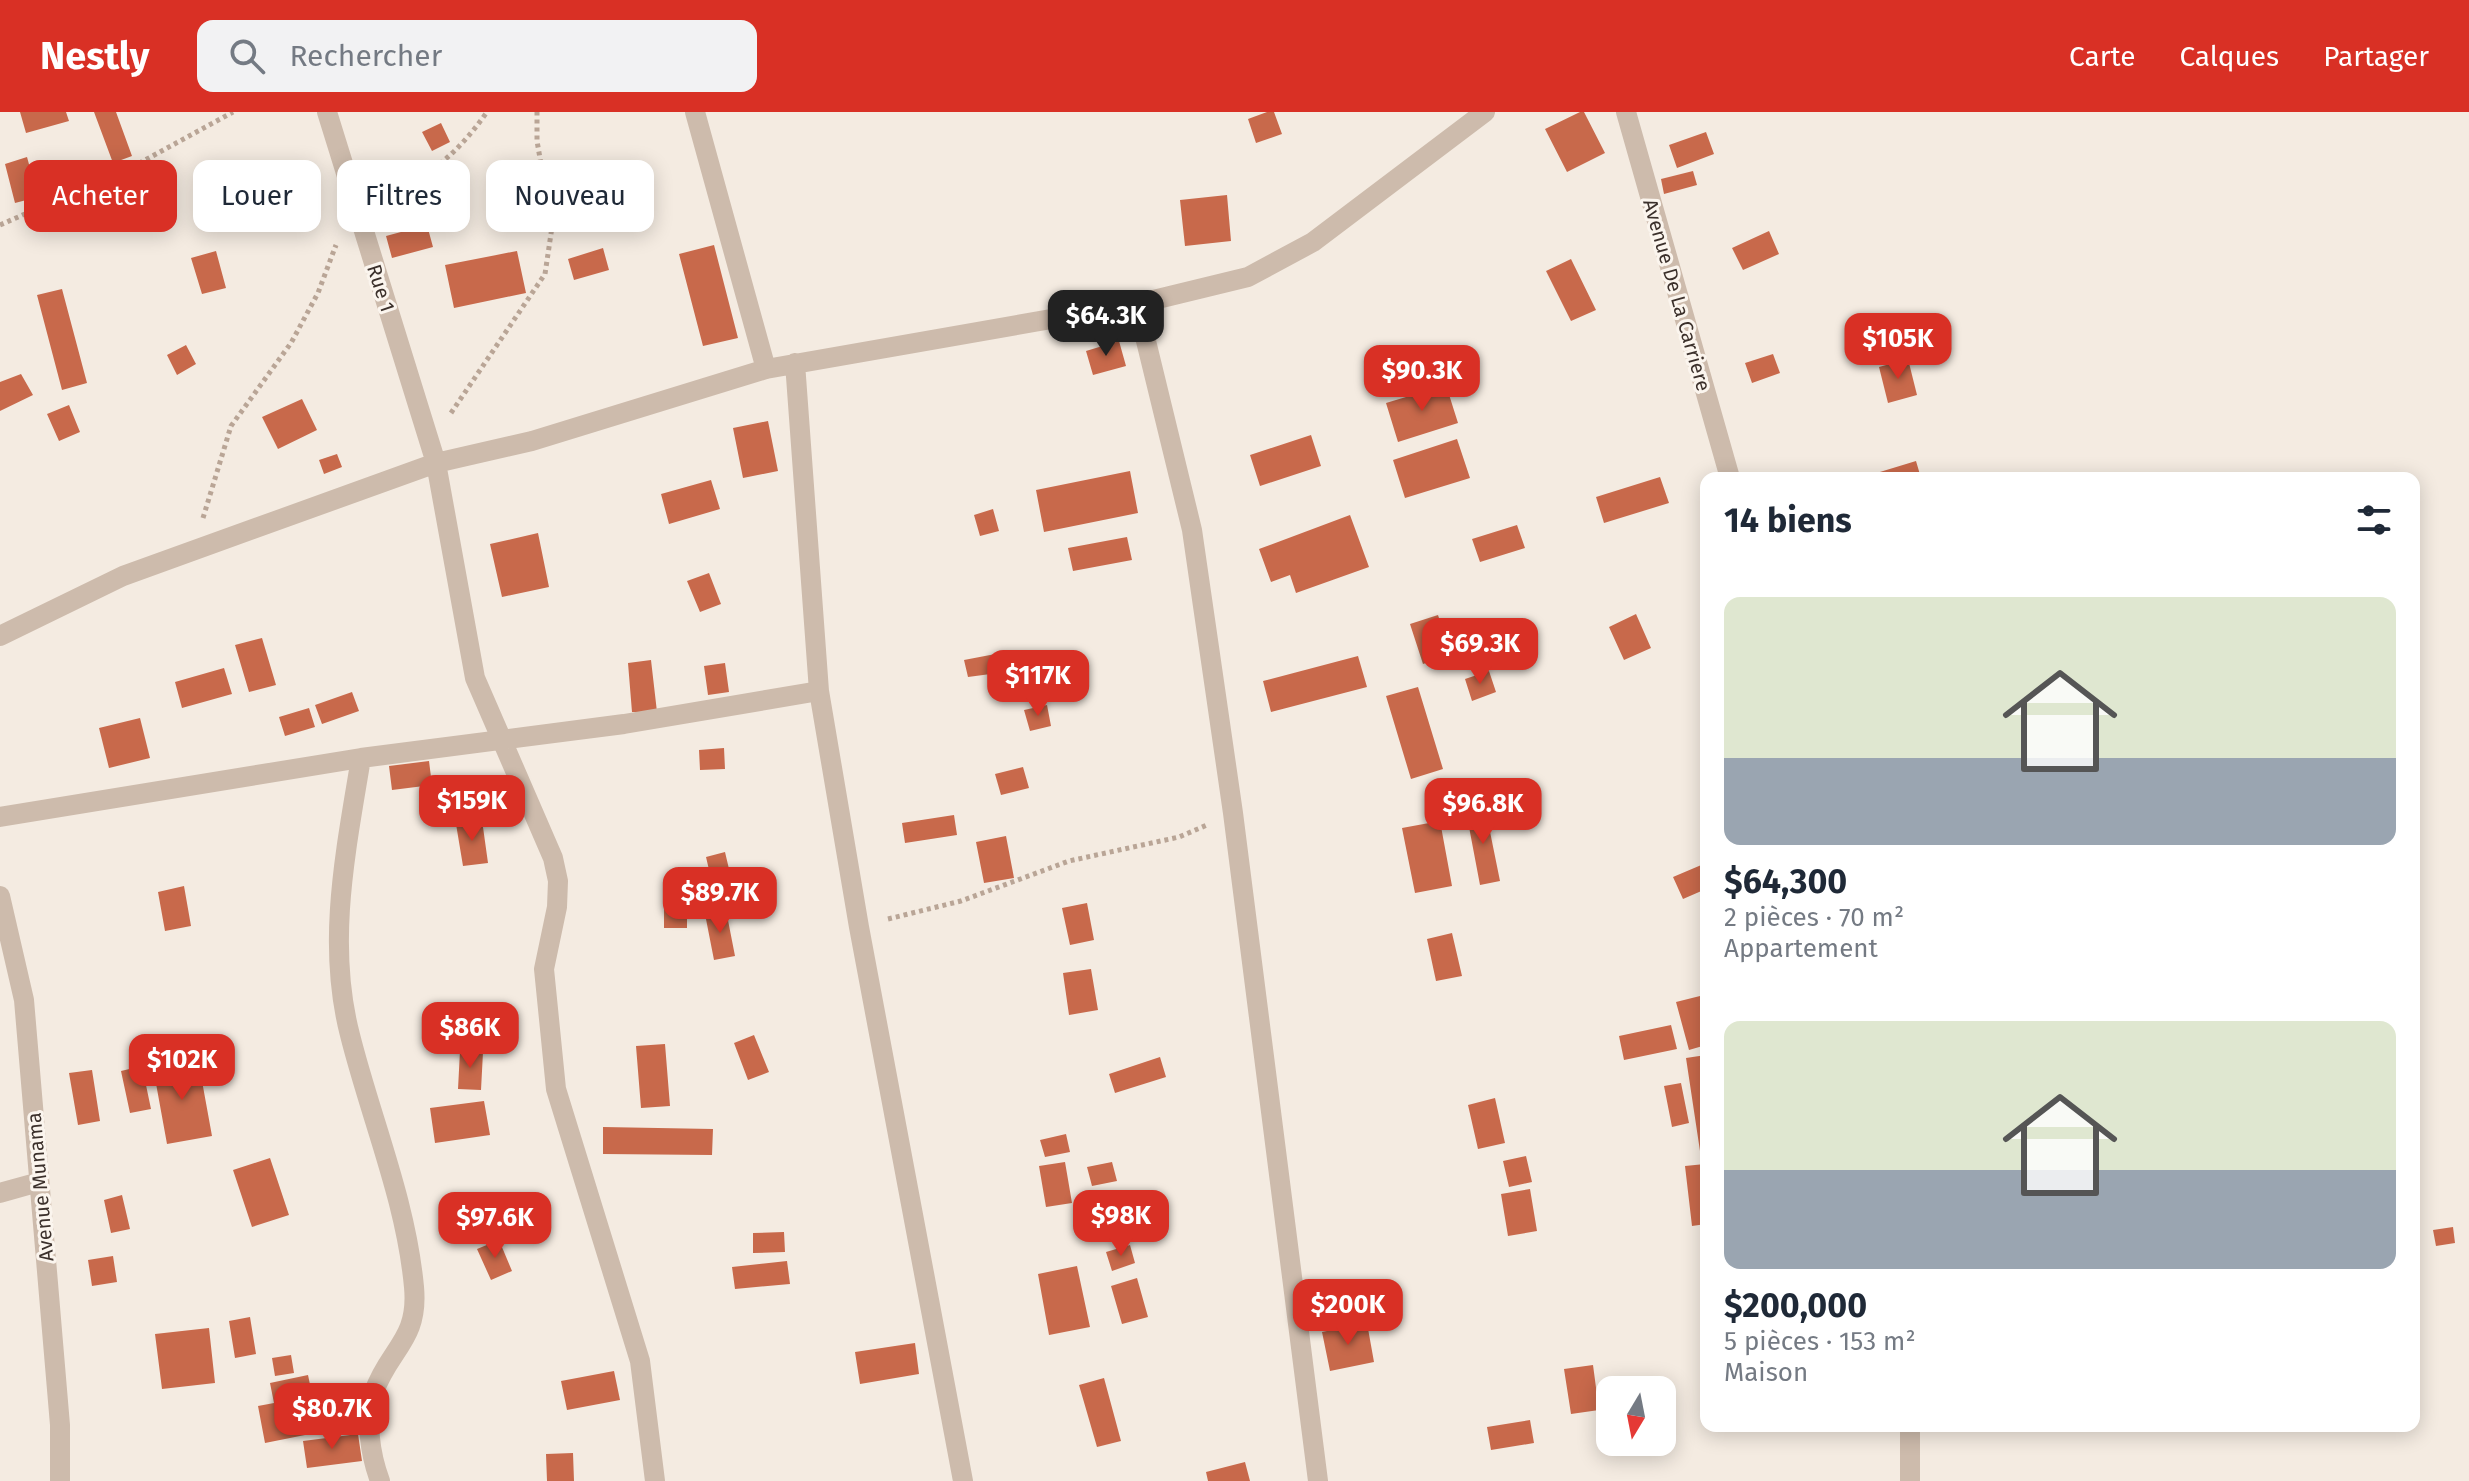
<!DOCTYPE html>
<html lang="fr">
<head>
<meta charset="utf-8">
<style>
	:root { --surface:#fff; --page:#f2f2f3; --text:#1f2937; --muted:#747a83; --accent:#d93025 }
	body { margin:0; font-family:"Fira Sans",sans-serif; background:var(--page); color:var(--text); height:100vh; display:flex; flex-direction:column; font-size:30px; white-space:nowrap }
	* { box-sizing:border-box; margin:0 }
	p { font-size:26px; color:var(--muted) }
	.icon { flex:none; width:44px; height:44px; fill:none; stroke:currentColor; stroke-width:2; stroke-linecap:round; stroke-linejoin:round }
	.map { position:relative; flex:1; overflow:hidden }
	.side { position:absolute; left:1700px; top:360px; width:720px; height:960px; display:flex; flex-direction:column; background:var(--surface); border-radius:16px; box-shadow:0 4px 20px #0003 }
	.side>* { flex:none }
	.top-card { position:absolute; left:24px; top:48px; width:760px; height:72px; display:flex; gap:16px }
	.needle { width:52px; rotate:190deg }
	.tools { position:absolute; left:1596px; top:1264px; display:grid; gap:16px }
	.tools a { display:grid; place-items:center; width:80px; height:80px; border-radius:16px; background:var(--surface); box-shadow:0 4px 20px #0003; font-size:40px }
	.price { position:absolute; translate:-50% -68px; padding:0 18px; border-radius:16px; background:var(--accent); color:#fff; font-size:26px; line-height:52px; filter:drop-shadow(0 2px 4px #0008) }
	.price::after { content:''; position:absolute; left:50%; top:48px; width:24px; height:18px; margin-left:-12px; background:inherit; clip-path:polygon(0 0,100% 0,50% 100%) }
	.price.on { background:#222; color:#fff }
	ul { padding:0; list-style:none }
	li { display:grid; align-content:center; gap:16px; height:424px; padding:0 24px }
	li span { display:grid; place-items:center; height:248px; border-radius:16px; color:#555 }
	li>.icon { margin-inline-start:auto }
	span .icon { width:144px; height:144px; fill:#fffc; stroke-width:1 }
	li b { font-size:34px }
	h2 { display:flex; justify-content:space-between; align-items:center; height:96px; padding:0 24px; font-size:34px }
	.tag { padding:0 28px; border-radius:16px; background:var(--surface); box-shadow:0 4px 20px #0003; font-size:28px; line-height:72px }
	.tag.on { background:var(--accent); color:#fff }
	header { display:flex; align-items:center; gap:48px; box-sizing:border-box; height:112px; padding:0 40px; background:var(--accent); color:#fff }
	header strong { font-size:38px }
	nav { display:flex; gap:44px; margin-inline-start:auto; font-size:28px }
	.search { width:560px; height:72px; background:var(--page); display:flex; align-items:center; gap:20px; box-sizing:border-box; padding:0 28px; border-radius:16px; color:var(--muted); font-size:30px }
	.map>svg:first-child { display:block }
</style>
</head>
<body>
<header>
<strong>Nestly</strong>
<div class="search"><svg class="icon" aria-label="search" viewBox="0 0 24 24"><circle cx="10" cy="10" r="6"/><path d="M15 15l6 6"/></svg>Rechercher</div>
<nav><a>Carte</a><a>Calques</a><a>Partager</a></nav>
</header>
<div class="map">
<svg width="2469" height="1369" viewBox="0 0 2469 1369">
	<rect width="100%" height="100%" fill="#f4ebe1"/>
	<path fill="#c8694b" d="M 20,0 L 66,0 L 69,9 L 26,21 Z
		M 94,0 L 116,0 L 132,44 L 113,51 Z
		M 1267,0 L 1274,0 L 1282,22 L 1256,31 L 1248,7 Z
		M 1580,0 L 1584,0 L 1605,41 L 1567,60 L 1545,17 Z
		M 441,11 L 450,30 L 432,39 L 422,20 Z
		M 1706,20 L 1714,42 L 1677,56 L 1669,33 Z
		M 27,45 L 38,85 L 15,91 L 5,52 Z
		M 1693,59 L 1697,73 L 1664,82 L 1661,67 Z
		M 1227,83 L 1231,129 L 1185,134 L 1180,88 Z
		M 427,113 L 433,135 L 392,146 L 386,124 Z
		M 1769,119 L 1779,142 L 1743,158 L 1732,136 Z
		M 714,133 L 738,226 L 703,234 L 679,142 Z
		M 603,136 L 609,158 L 574,168 L 568,147 Z
		M 216,139 L 226,176 L 202,182 L 191,146 Z
		M 517,139 L 526,181 L 454,196 L 445,153 Z
		M 1571,147 L 1596,198 L 1571,209 L 1546,159 Z
		M 62,177 L 87,271 L 62,278 L 37,183 Z
		M 1119,229 L 1126,254 L 1093,263 L 1086,239 Z
		M 186,233 L 196,252 L 177,263 L 167,243 Z
		M 1773,242 L 1780,261 L 1752,271 L 1745,251 Z
		M 1908,247 L 1917,283 L 1888,291 L 1879,255 Z
		M 21,262 L 33,283 L 0,299 L 0,270 Z
		M 1446,273 L 1458,311 L 1398,330 L 1386,291 Z
		M 302,287 L 317,318 L 278,337 L 262,305 Z
		M 69,293 L 80,320 L 59,329 L 47,302 Z
		M 768,309 L 778,359 L 743,366 L 733,316 Z
		M 1311,323 L 1321,354 L 1260,374 L 1250,343 Z
		M 1457,327 L 1470,366 L 1405,386 L 1393,348 Z
		M 337,342 L 342,355 L 324,362 L 319,348 Z
		M 1916,349 L 1921,366 L 1871,366 L 1870,363 Z
		M 1130,359 L 1138,401 L 1044,420 L 1036,378 Z
		M 1660,365 L 1669,391 L 1604,411 L 1596,385 Z
		M 711,368 L 720,397 L 669,412 L 661,382 Z
		M 993,397 L 999,419 L 980,424 L 974,403 Z
		M 1350,403 L 1369,455 L 1296,481 L 1290,463 L 1271,470 L 1259,437 Z
		M 1517,413 L 1525,436 L 1480,450 L 1472,427 Z
		M 538,421 L 549,475 L 502,485 L 490,432 Z
		M 1127,425 L 1132,448 L 1073,459 L 1068,436 Z
		M 709,461 L 721,492 L 700,500 L 687,469 Z
		M 1636,502 L 1651,536 L 1624,548 L 1609,515 Z
		M 1438,503 L 1451,542 L 1423,552 L 1410,512 Z
		M 262,526 L 276,573 L 249,580 L 235,533 Z
		M 1011,539 L 1013,559 L 968,565 L 964,548 Z
		M 1358,544 L 1367,575 L 1271,600 L 1263,569 Z
		M 651,548 L 657,600 L 632,600 L 628,551 Z
		M 725,551 L 729,580 L 708,583 L 704,554 Z
		M 224,556 L 232,582 L 182,596 L 175,570 Z
		M 1489,559 L 1496,580 L 1472,589 L 1465,567 Z
		M 1418,575 L 1443,657 L 1411,667 L 1386,584 Z
		M 352,580 L 359,599 L 322,612 L 315,593 Z
		M 1047,593 L 1051,614 L 1030,619 L 1024,598 Z
		M 309,596 L 315,615 L 285,624 L 279,605 Z
		M 140,606 L 150,646 L 109,656 L 99,616 Z
		M 724,636 L 725,657 L 700,658 L 699,638 Z
		M 429,649 L 432,673 L 392,678 L 389,654 Z
		M 1023,655 L 1029,676 L 1001,683 L 995,662 Z
		M 1485,695 L 1500,769 L 1480,773 L 1466,699 Z
		M 954,703 L 957,723 L 905,731 L 902,711 Z
		M 482,708 L 488,751 L 463,754 L 456,712 Z
		M 1440,709 L 1452,774 L 1415,781 L 1402,716 Z
		M 1006,724 L 1014,766 L 984,771 L 976,730 Z
		M 725,740 L 729,757 L 710,762 L 706,745 Z
		M 1706,751 L 1706,777 L 1683,787 L 1673,765 Z
		M 184,774 L 191,814 L 165,819 L 158,780 Z
		M 664,787 L 687,787 L 687,816 L 664,816 Z
		M 1087,791 L 1094,828 L 1070,833 L 1062,796 Z
		M 726,798 L 735,844 L 714,848 L 705,802 Z
		M 1452,821 L 1462,864 L 1436,869 L 1427,827 Z
		M 1091,857 L 1098,898 L 1069,903 L 1063,861 Z
		M 1704,883 L 1706,933 L 1689,938 L 1676,890 Z
		M 1671,913 L 1677,937 L 1624,948 L 1619,924 Z
		M 754,923 L 769,960 L 748,968 L 734,931 Z
		M 665,932 L 670,994 L 641,996 L 636,934 Z
		M 460,939 L 483,940 L 481,978 L 458,977 Z
		M 1706,943 L 1706,1037 L 1700,1039 L 1686,946 Z
		M 1160,945 L 1166,965 L 1115,981 L 1109,962 Z
		M 198,947 L 212,1024 L 167,1032 L 153,955 Z
		M 142,954 L 151,997 L 130,1001 L 121,959 Z
		M 92,958 L 100,1009 L 78,1013 L 69,961 Z
		M 1681,971 L 1689,1011 L 1672,1015 L 1664,974 Z
		M 1495,986 L 1505,1031 L 1478,1037 L 1468,993 Z
		M 484,989 L 490,1023 L 435,1031 L 430,996 Z
		M 603,1015 L 713,1017 L 712,1043 L 603,1042 Z
		M 1066,1022 L 1070,1040 L 1045,1045 L 1040,1028 Z
		M 1526,1044 L 1532,1070 L 1509,1075 L 1503,1049 Z
		M 270,1046 L 289,1103 L 252,1115 L 233,1058 Z
		M 1065,1050 L 1072,1091 L 1046,1095 L 1039,1054 Z
		M 1112,1050 L 1117,1069 L 1092,1074 L 1087,1055 Z
		M 1705,1052 L 1706,1112 L 1692,1114 L 1685,1054 Z
		M 1530,1077 L 1537,1119 L 1508,1124 L 1501,1082 Z
		M 122,1083 L 130,1117 L 111,1121 L 104,1088 Z
		M 2453,1115 L 2455,1131 L 2436,1134 L 2433,1118 Z
		M 784,1120 L 785,1140 L 753,1141 L 753,1121 Z
		M 499,1128 L 512,1159 L 491,1168 L 477,1137 Z
		M 1130,1133 L 1135,1151 L 1112,1159 L 1106,1140 Z
		M 113,1144 L 117,1170 L 92,1174 L 88,1148 Z
		M 787,1149 L 790,1172 L 735,1177 L 732,1155 Z
		M 1077,1154 L 1090,1215 L 1049,1223 L 1038,1162 Z
		M 1137,1166 L 1148,1205 L 1122,1212 L 1111,1174 Z
		M 250,1205 L 256,1242 L 235,1246 L 229,1209 Z
		M 1367,1211 L 1374,1250 L 1330,1259 L 1322,1220 Z
		M 209,1216 L 215,1271 L 162,1277 L 155,1222 Z
		M 915,1231 L 919,1262 L 860,1272 L 855,1240 Z
		M 291,1243 L 294,1261 L 275,1264 L 272,1246 Z
		M 1593,1253 L 1599,1298 L 1571,1302 L 1564,1257 Z
		M 614,1259 L 620,1288 L 567,1298 L 561,1269 Z
		M 308,1263 L 320,1320 L 265,1331 L 258,1294 L 274,1291 L 270,1271 Z
		M 1104,1266 L 1121,1329 L 1097,1335 L 1079,1273 Z
		M 1530,1308 L 1534,1331 L 1491,1338 L 1487,1315 Z
		M 358,1322 L 362,1349 L 307,1356 L 303,1329 Z
		M 573,1341 L 574,1369 L 547,1369 L 546,1342 Z
		M 1245,1350 L 1250,1369 L 1208,1369 L 1206,1360 Z"/>
	<g fill="none" stroke-linecap="round" stroke-linejoin="round">
		<path stroke="#b9a596" stroke-width="5" stroke-dasharray="4 4" stroke-linecap="butt" d="M 384,83 C 429,66 459,40 487,0
			M 0,113 L 136,53 L 233,0
			M 451,301 L 545,162 L 552,115 L 537,29 L 537,0
			M 203,406 L 231,314 L 291,231 L 318,181 L 336,133
			M 888,807 L 961,789 L 1069,749 L 1179,725 L 1207,713"/>
		<path stroke="#cdbbac" stroke-width="20" d="M 327,0 L 436,351 L 475,566 L 553,746 L 558,769 L 557,795 L 544,857 L 556,977 L 640,1249 L 655,1369
			M 695,0 L 766,257
			M 1626,0 L 1730,366
			M 1137,192 L 1192,418 L 1233,701 L 1318,1369
			M 795,251 L 819,579 L 859,815 L 963,1369
			M 0,524 L 123,464 L 436,351 L 532,329 L 766,257 L 1137,192 L 1248,165 L 1313,130 L 1485,0
			M 361,646 C 346,738 326,831 350,923 C 371,1007 406,1088 414,1175 C 419,1228 389,1237 374,1280 C 365,1308 370,1342 380,1369
			M 0,705 L 361,646 L 624,612 L 819,579
			M 0,784 L 24,888 L 60,1313 L 60,1369
			M 0,1081 L 39,1070
			M 1910,1369 L 1910,1314"/>
	</g>
	<g text-anchor="middle" stroke-width="6" stroke-linejoin="round" paint-order="stroke">
		<g font-size="20" fill="#3b302b" stroke="#fbf5ee">
			<text transform="translate(381 176) rotate(72)" y="7">Rue 1</text>
			<text transform="translate(1677 183) rotate(74)" y="7">Avenue De La Carriere</text>
			<text transform="translate(40 1075) rotate(-95)" y="7">Avenue Munama</text>
		</g>
	</g>
</svg>
<div class="tools">
<a><svg class="needle" viewBox="-14 -14 28 28"><path d="M0-13l5 13h-10z" fill="#e53935"/><path d="M0 13l5-13h-10z" fill="#747a83"/></svg></a>
</div>
<b class="price on" style="left:1106px;top:246px">$64.3K</b>
<b class="price" style="left:1898px;top:269px">$105K</b>
<b class="price" style="left:1422px;top:301px">$90.3K</b>
<b class="price" style="left:1480px;top:574px">$69.3K</b>
<b class="price" style="left:1038px;top:606px">$117K</b>
<b class="price" style="left:472px;top:731px">$159K</b>
<b class="price" style="left:1483px;top:734px">$96.8K</b>
<b class="price" style="left:720px;top:823px">$89.7K</b>
<b class="price" style="left:470px;top:958px">$86K</b>
<b class="price" style="left:182px;top:990px">$102K</b>
<b class="price" style="left:1121px;top:1146px">$98K</b>
<b class="price" style="left:495px;top:1148px">$97.6K</b>
<b class="price" style="left:1348px;top:1235px">$200K</b>
<b class="price" style="left:332px;top:1339px">$80.7K</b>
<div class="top-card">
<a class="tag on">Acheter</a>
<a class="tag">Louer</a>
<a class="tag">Filtres</a>
<a class="tag">Nouveau</a>
</div>
<section class="side">
<h2>14 biens<svg class="icon" aria-label="filters" viewBox="0 0 24 24"><path d="M4 7h16M4 17h16"/><circle cx="9" cy="7" r="2"/><circle cx="15" cy="17" r="2"/></svg></h2>
<ul>
<li><span style="background:linear-gradient(#dfe7d0 65%,#9aa5b1 0)"><svg class="icon" aria-label="home" viewBox="0 0 24 24"><path d="M3 11l9-7 9 7M6 9v11h12V9"/></svg></span><div><b>$64,300</b><p>2 pièces · 70 m²</p><p>Appartement</p></div></li>
<li><span style="background:linear-gradient(#dfe7d0 60%,#9aa5b1 0)"><svg class="icon" aria-label="home" viewBox="0 0 24 24"><path d="M3 11l9-7 9 7M6 9v11h12V9"/></svg></span><div><b>$200,000</b><p>5 pièces · 153 m²</p><p>Maison</p></div></li>
</ul>
</section>
</div>
</body>
</html>
